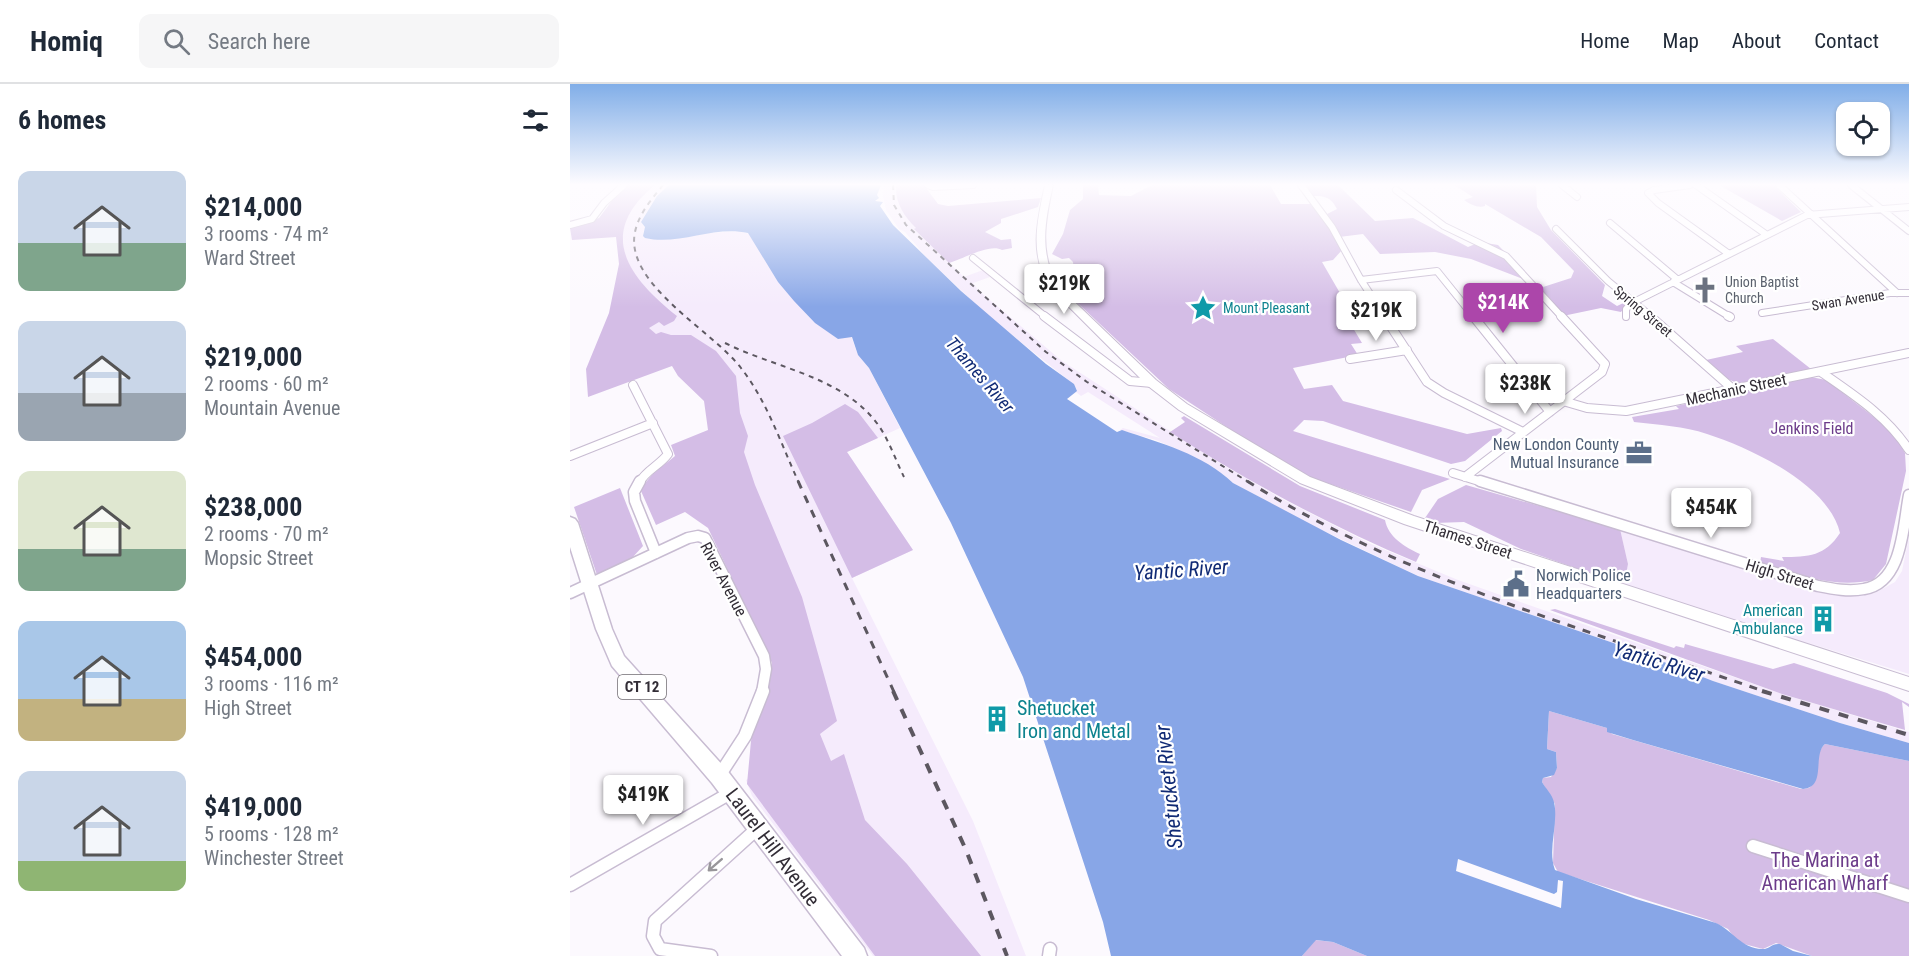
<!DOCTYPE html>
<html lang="en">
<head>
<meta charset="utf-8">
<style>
	:root { --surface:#fff; --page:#f6f6f7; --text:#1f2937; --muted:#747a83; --line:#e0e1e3; --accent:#ac46aa }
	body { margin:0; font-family:"Roboto Condensed",sans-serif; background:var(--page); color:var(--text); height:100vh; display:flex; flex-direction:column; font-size:22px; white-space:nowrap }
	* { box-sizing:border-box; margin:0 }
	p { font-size:20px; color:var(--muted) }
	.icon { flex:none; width:33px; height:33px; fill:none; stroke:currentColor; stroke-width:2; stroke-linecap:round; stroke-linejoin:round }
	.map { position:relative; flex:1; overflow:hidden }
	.panel { display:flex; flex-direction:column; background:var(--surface); width:570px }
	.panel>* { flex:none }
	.controls { position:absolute; left:1266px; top:18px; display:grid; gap:12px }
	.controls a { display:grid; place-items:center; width:54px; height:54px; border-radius:12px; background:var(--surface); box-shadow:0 2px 4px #0004; font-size:30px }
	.price { position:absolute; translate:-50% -51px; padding:0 14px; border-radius:6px; background:#fff; color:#222; font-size:20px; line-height:39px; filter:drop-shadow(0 2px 3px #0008) }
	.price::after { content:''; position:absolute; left:50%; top:36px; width:18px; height:14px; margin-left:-9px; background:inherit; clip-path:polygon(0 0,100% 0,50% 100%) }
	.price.active { background:var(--accent); color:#fff }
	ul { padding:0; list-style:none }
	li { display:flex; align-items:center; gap:18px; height:150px; padding:0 18px }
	li span { display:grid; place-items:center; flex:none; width:168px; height:120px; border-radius:12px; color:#555 }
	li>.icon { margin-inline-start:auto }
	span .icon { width:72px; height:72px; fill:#fffc; stroke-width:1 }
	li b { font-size:26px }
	h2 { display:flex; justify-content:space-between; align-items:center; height:72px; padding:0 18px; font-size:26px }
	header { display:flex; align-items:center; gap:36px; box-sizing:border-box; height:84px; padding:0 30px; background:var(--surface); border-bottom:2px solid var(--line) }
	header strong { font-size:28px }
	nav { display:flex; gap:33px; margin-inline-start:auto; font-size:21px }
	.search { width:420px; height:54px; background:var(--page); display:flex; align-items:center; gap:15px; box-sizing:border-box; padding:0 21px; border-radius:12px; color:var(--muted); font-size:22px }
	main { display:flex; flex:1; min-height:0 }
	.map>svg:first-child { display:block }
</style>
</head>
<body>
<header>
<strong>Homiq</strong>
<div class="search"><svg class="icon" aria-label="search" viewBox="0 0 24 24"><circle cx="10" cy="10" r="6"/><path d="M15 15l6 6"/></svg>Search here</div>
<nav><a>Home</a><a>Map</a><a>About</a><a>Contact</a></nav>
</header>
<main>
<section class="panel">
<h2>6 homes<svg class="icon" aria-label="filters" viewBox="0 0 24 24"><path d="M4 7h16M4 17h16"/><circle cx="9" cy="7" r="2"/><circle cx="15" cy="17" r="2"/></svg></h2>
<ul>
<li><span style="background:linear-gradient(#c9d6e8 60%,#7fa58c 0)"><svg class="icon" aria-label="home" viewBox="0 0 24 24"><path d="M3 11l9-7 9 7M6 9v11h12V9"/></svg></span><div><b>$214,000</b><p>3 rooms · 74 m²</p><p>Ward Street</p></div></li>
<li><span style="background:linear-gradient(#c9d6e8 60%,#9aa5b1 0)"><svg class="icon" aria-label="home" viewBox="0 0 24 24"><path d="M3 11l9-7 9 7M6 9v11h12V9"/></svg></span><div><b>$219,000</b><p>2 rooms · 60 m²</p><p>Mountain Avenue</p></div></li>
<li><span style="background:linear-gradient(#dfe7d0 65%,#7fa58c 0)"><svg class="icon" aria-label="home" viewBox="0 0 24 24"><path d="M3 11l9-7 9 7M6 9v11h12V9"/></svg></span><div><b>$238,000</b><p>2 rooms · 70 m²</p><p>Mopsic Street</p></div></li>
<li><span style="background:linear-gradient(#a9c7e8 65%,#c2b280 0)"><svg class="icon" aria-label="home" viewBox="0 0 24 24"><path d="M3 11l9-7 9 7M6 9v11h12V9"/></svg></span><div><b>$454,000</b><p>3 rooms · 116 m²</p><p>High Street</p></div></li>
<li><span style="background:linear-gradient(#c9d6e8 75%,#8fb573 0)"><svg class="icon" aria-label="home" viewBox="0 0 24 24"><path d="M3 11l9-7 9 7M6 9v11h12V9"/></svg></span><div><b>$419,000</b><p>5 rooms · 128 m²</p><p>Winchester Street</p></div></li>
</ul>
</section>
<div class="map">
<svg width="1339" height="872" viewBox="0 0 1339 872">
	<rect width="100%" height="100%" fill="#fcf9fe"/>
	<path fill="#f5ebfc" d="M 85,101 L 99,101 L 87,112 L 71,138 L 75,143 L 73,150 L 77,154 L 98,155 L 139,149 L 169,147 L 180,150 L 208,198 L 242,236 L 268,255 L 281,252 L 288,271 L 299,284 L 330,344 L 277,368 L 343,466 L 282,494 L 403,737 L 456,872 L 303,872 L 182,712 L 176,696 L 179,694 L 181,657 L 234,635 L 150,324 L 78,244 L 58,214 L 51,128 Z
		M 314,101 L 326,101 L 329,121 L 347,145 L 345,146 L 394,193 L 413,186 L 420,193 L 403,199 L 408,206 L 492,277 L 651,380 L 716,417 L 801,460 L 888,496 L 1212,610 L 1339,648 L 1339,659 L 1270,639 L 1143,597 L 1055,563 L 848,492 L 737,439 L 663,399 L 654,391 L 613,368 L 586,356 L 550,346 L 553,344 L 590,354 L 518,308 L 511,312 L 506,308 L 502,311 L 507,306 L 502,299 L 417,231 L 356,173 L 335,148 L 329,145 L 316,126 L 313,112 Z
		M 1050,445 L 1250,507 L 1287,512 L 1305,509 L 1325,498 L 1332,487 L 1339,453 L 1339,590 L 1054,502 L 1058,480 Z"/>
	<path fill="#d4bde6" d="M 56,101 L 85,101 C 25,150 59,194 107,232 L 104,237 L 94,242 L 89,238 L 79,244 L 86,250 L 91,248 L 101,251 L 121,251 L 146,267 L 166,292 L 170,329 L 178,352 L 174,368 L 185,401 L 232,513 L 267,637 L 250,650 L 261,677 L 274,670 L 295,736 L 337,780 L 411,872 L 305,872 L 177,700 L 181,657 L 202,579 L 138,444 L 115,428 L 86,441 L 71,407 C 79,390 91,384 105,372 L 101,361 L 138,346 L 134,317 L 108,292 L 102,282 L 18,313 L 16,285 L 39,229 L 49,180 L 46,153 L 2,156 L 0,144 L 29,134 L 41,118 L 38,117 Z
		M 326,101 L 354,101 L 368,120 L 378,122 L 471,114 L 468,123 L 431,135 L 431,139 L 415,148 L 431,156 L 441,155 L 442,164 L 432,166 C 420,159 393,175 379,179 L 344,145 L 346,144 C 334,132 325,119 326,101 Z
		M 513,101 L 528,101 L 529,111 L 561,112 L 582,101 L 700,101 L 711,120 L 741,120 L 758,139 L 772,166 L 763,176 L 752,178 L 778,223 L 771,224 L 792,259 L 781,260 L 788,271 L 723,284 L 734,305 L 762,301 L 773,317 L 897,350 L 931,344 L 932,347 L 895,377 L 881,380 L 753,337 L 734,336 L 723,347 L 880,395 L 852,406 L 841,428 L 740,393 L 675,355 L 599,305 L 498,210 L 511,206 L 505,196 L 487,200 L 482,188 L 504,186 L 503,178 L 499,174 L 492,175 L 482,170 L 493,150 L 500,126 L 513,115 Z
		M 735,101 L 768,101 L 805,137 L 843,134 L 898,163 L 910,158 L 928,161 L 970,204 L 1001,194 L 1004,187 L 971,153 L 915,120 L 915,122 C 908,124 901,121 894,116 L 903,113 L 884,101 L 966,101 L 967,123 L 981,146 L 1035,201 L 1032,212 L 1047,222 L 1060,216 L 1051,228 L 1031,224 L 988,233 L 953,195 L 901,175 L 865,168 L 810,170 L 793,150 L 769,153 L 757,130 L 767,125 C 761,113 755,112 742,112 Z
		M 1149,101 L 1203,101 L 1231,128 L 1212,137 Z
		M 1203,255 L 1241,285 L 1169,300 L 1158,295 L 1136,276 L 1173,268 L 1166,262 Z
		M 1241,293 L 1256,296 L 1313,340 L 1328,357 L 1335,369 L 1336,387 L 1316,480 L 1303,496 C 1264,505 1228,490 1190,479 L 1191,473 L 1214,477 L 1212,473 C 1239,473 1255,472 1270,449 C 1259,401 1181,364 1137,350 C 1114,342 1089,341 1064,338 L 1062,333 L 1109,325 L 1106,322 Z
		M 275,320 L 288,328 L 308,354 L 277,368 L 343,466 L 282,494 L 213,352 L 242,339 Z
		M 614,332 L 730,402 L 815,436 C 818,453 835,463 850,470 L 846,478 C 760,442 679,398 600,348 L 615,338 L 611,334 Z
		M 896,401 L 1050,445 L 1058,480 L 1055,497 L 1014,487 L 951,465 L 894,438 L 864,439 L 855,434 L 868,415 Z
		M 50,404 L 73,462 L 61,475 L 27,491 L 4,423 Z
		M 985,525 L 1104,564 L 1106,562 L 1114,564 L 1115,560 L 1203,585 L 1224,579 L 1317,609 L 1339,620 L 1339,623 L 1332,618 L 1335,646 L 1212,610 L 980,526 Z
		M 979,627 L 1037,644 L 1042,650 L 1231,705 L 1239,704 C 1253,692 1242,671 1255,660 L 1339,677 L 1339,872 L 1242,872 L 1206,859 L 1193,865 L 1174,860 L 1166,856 L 1158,845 L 1139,836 L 988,788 L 983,779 L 985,720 L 972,698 L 973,694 L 981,693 L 987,684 L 986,668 L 977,665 Z
		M 745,856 L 763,858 L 797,872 L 732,872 Z"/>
	<path fill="#88a6e7" d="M 99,101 L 311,101 L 307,111 L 309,114 L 305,117 L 313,118 L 310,122 L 323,141 L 391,207 L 476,280 L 504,300 L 507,307 L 497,315 L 547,348 L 552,346 C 590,359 633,370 663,399 L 771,456 L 848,492 L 1055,563 L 1143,597 L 1270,639 L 1339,659 L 1339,677 L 1255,660 C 1242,671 1257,703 1233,705 L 1063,656 L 1037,648 L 1037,644 L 979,627 L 977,665 L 986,668 L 987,684 L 984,691 L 973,694 L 972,698 C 976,705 982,710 984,718 C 989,740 977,765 985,786 L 1066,815 L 1146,839 C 1163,847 1171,864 1192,865 C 1201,865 1201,859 1210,860 L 1223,867 L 1242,872 L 797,872 L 763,858 L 746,856 L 732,872 L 541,872 L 533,838 L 453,593 L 381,439 L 299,284 L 288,271 L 282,253 L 268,255 L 245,239 L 224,217 L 208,198 L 178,149 C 144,141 109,162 75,154 L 73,152 L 75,143 L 71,138 L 87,112 Z"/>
	<path fill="#fcf9fe" d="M 888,775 L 984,810 L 987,808 L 988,796 L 993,797 L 991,824 L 886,787 Z"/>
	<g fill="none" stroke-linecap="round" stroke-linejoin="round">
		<g stroke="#c8bcd2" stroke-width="8">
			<path id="minor-far3" d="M 358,101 L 363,103 L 403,101
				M 731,101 L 762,143 L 791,196 L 815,233
				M 992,101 L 1007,113
				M 1120,101 L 1084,106 L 1078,109 L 1088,119 L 1159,170
				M 1126,101 L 1197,151
				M 1209,101 L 1327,209
				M 1281,101 L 1339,147
				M 826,106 L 874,142 L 936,172 L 992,233
				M 1040,139 L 1108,196
				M 0,141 L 22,135 L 34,119 L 54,101
				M 986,145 L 1038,197 L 1082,233
				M 403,174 L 476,233
				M 791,196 L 867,187 L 904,233
				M 1103,198 L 1160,233
				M 1192,229 L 1320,209 L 1339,209
				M 1056,233 L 1056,225 L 1062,219 L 1237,131 L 1339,123"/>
		</g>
		<g stroke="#c8bcd2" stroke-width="10">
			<path id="minor-far2" d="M 474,232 L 560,297 L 582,299
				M 814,232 L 857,298 L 874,309 L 953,348
				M 903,232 L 980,328
				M 1080,232 L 1164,306
				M 1158,232 L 1160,233
				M 780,275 L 837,266
				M 1251,288 C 1284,311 1317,332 1339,366
				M 63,301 L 98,370 C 89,382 76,386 69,399
				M 993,317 L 1017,324 L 1056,327 L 1339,269
				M 0,372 L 83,339
				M 883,389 L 915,399
				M 895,393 L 1032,288 L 1035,280 L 991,232"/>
		</g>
		<g stroke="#c8bcd2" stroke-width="13">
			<path id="minor-far1" d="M 70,397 L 64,408 L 65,417 L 86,469
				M 910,397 L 1248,502 C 1263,505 1279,508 1294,505 C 1333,499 1333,441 1339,411
				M 0,509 L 118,454 L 128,452 L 135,454 L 194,572 L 196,585 L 192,608"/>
		</g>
		<g stroke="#c8bcd2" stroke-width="15">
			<path id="minor" d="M 149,692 L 175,652 L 193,607
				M 1183,762 L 1339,812
				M 0,801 L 162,708
				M 141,872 L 90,865 L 83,852 L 85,837 L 189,743
				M 479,872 L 480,865"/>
		</g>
		<g stroke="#c8bcd2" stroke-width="2">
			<path id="secondary" d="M 475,101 L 483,101 C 475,137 469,167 487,201 L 586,296 L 617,320 L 740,393 L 844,432 L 1339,593 L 1339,607 L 834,440 L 730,399 L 609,326 L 578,302 L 480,204 C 459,170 467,138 475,101 Z"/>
		</g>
		<g stroke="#c8bcd2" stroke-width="3">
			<path id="trunk" d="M 0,433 L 5,435 L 8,439 L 42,545 L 54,572 L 156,685 L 294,864 L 297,872 L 272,872 L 142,699 L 42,582 L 26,545 L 0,463 Z"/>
		</g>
		<use href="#minor-far3" stroke="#fff" stroke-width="6"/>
		<use href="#minor-far2" stroke="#fff" stroke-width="8"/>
		<use href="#minor-far1" stroke="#fff" stroke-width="10"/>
		<use href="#minor" stroke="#fff" stroke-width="12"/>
		<use href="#secondary" fill="#fff" fill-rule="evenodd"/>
		<use href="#trunk" fill="#fff" fill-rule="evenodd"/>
		<path stroke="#5c5760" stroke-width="2" stroke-dasharray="5 5" stroke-linecap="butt" d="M 93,101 C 82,115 69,129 65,148 C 54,200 143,247 171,284 C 197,317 211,360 229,399
			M 323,101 L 324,121 L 336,141 L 476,268 L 517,298 L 680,399
			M 155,259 C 203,283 264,291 301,332 C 317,349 324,373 334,393"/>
		<path stroke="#5c5760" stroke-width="3" stroke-dasharray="8 8" stroke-linecap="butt" d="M 228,397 L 324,608
			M 677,397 C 836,496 1021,547 1196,608"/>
		<path stroke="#5c5760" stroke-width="4" stroke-dasharray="10 10" stroke-linecap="butt" d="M 323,607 L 396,766 L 437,872
			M 1192,607 L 1339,651"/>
	</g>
	<defs><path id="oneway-shaft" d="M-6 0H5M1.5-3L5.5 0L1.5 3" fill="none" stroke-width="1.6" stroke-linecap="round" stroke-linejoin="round" transform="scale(1.5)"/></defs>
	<use stroke="#98969a" href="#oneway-shaft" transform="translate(145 781) rotate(139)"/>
	<linearGradient id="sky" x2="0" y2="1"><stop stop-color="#81aee8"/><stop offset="0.45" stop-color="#fefcff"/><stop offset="1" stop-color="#fefcff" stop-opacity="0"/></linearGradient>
	<rect width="1339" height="223" fill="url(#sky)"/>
	<defs>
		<g id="church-bare" transform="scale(2.07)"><path d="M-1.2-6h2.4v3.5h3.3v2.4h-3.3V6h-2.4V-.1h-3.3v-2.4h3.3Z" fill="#6b7280" stroke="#fff" stroke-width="2.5" paint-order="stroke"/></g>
		<g id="sight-bare" transform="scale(2.07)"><path d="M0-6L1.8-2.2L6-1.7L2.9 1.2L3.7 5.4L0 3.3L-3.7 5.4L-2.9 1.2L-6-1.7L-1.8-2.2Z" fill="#0f9aa8" stroke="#fff" stroke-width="2.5" paint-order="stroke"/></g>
		<g id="office-bare" transform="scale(2.07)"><path d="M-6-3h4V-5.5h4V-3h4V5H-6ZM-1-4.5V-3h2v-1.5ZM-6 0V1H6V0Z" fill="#5c6f8a" stroke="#fff" stroke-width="2.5" paint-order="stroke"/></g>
		<g id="civic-bare" transform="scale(2.07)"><path d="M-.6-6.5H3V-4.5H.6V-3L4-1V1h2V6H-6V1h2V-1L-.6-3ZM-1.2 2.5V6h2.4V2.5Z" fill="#5c6f8a" stroke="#fff" stroke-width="2.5" paint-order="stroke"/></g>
		<g id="building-bare" transform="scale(2.07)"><path d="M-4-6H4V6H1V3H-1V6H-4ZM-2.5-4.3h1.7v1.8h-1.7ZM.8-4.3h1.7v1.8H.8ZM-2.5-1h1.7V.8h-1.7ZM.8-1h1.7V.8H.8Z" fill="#0f9aa8" stroke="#fff" stroke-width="2.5" paint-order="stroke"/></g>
	</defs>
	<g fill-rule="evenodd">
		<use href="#church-bare" x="1135" y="206"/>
		<use href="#sight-bare" x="633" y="224"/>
		<use href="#office-bare" x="1069" y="369"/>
		<use href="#civic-bare" x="946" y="500"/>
		<use href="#building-bare" x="1253" y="535"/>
		<use href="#building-bare" x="427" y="635"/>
	</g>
	<g text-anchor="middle" stroke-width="4.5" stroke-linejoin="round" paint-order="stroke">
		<g font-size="14" fill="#5b616d" stroke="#fff" text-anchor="start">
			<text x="1155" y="203">Union Baptist<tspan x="1155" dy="16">Church</tspan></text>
		</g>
		<g font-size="14" fill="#322d36" stroke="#fff">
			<text transform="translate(1278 216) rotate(-9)" y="5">Swan Avenue</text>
			<text transform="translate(1073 227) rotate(40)" y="5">Spring Street</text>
		</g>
		<g font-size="14" fill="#0d838f" stroke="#fff" text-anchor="start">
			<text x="653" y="229">Mount Pleasant</text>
		</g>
		<rect fill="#fff" stroke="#706c72" stroke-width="1.5" x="48" y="591" width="48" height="24" rx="4.5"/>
		<g font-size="15" font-weight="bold" fill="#322d36">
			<text x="72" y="608">CT 12</text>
		</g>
		<g font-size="16" fill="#322d36" stroke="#fff">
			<text transform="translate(1166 305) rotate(-12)" y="6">Mechanic Street</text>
			<text transform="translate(898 455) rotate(18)" y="6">Thames Street</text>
			<text transform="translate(1210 490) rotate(17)" y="6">High Street</text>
			<text transform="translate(154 495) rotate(62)" y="6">River Avenue</text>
		</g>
		<g font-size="16" fill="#6c3c8a" stroke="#fff">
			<text x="1242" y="350">Jenkins Field</text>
		</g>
		<g font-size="16" fill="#4e5e75" stroke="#fff" text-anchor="end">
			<text x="1049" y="366">New London County<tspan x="1049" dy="18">Mutual Insurance</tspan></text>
			<text x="966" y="497" text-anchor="start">Norwich Police<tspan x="966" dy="18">Headquarters</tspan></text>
		</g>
		<g font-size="16" fill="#0d838f" stroke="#fff" text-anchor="end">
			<text x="1233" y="532">American<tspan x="1233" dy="18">Ambulance</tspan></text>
		</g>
		<g font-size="18" font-style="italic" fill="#112b75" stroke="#fff">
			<text transform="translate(410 291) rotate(49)" y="6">Thames River</text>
		</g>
		<g font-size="20" fill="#0d838f" stroke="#fff" text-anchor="start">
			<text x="447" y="631">Shetucket<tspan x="447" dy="23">Iron and Metal</tspan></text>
		</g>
		<g font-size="20" fill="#322d36" stroke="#fff">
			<text transform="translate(203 763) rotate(53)" y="7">Laurel Hill Avenue</text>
		</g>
		<g font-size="20" fill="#6c3c8a" stroke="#fff">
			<text x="1255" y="783">The Marina at<tspan x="1255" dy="23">American Wharf</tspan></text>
		</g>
		<g font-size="21" font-style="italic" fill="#112b75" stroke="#fff">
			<text transform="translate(611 486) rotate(-4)" y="7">Yantic River</text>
			<text transform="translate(1089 578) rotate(17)" y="7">Yantic River</text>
			<text transform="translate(599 703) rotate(-96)" y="7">Shetucket River</text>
		</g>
	</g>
</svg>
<div class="controls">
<a><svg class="icon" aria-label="locate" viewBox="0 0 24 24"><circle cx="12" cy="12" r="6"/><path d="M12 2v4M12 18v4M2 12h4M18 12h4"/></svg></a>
</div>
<b class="price" style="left:494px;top:231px">$219K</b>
<b class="price active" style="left:933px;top:250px">$214K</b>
<b class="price" style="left:806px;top:258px">$219K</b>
<b class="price" style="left:955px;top:331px">$238K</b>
<b class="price" style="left:1141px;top:455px">$454K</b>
<b class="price" style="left:73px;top:742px">$419K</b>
</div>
</main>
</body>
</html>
